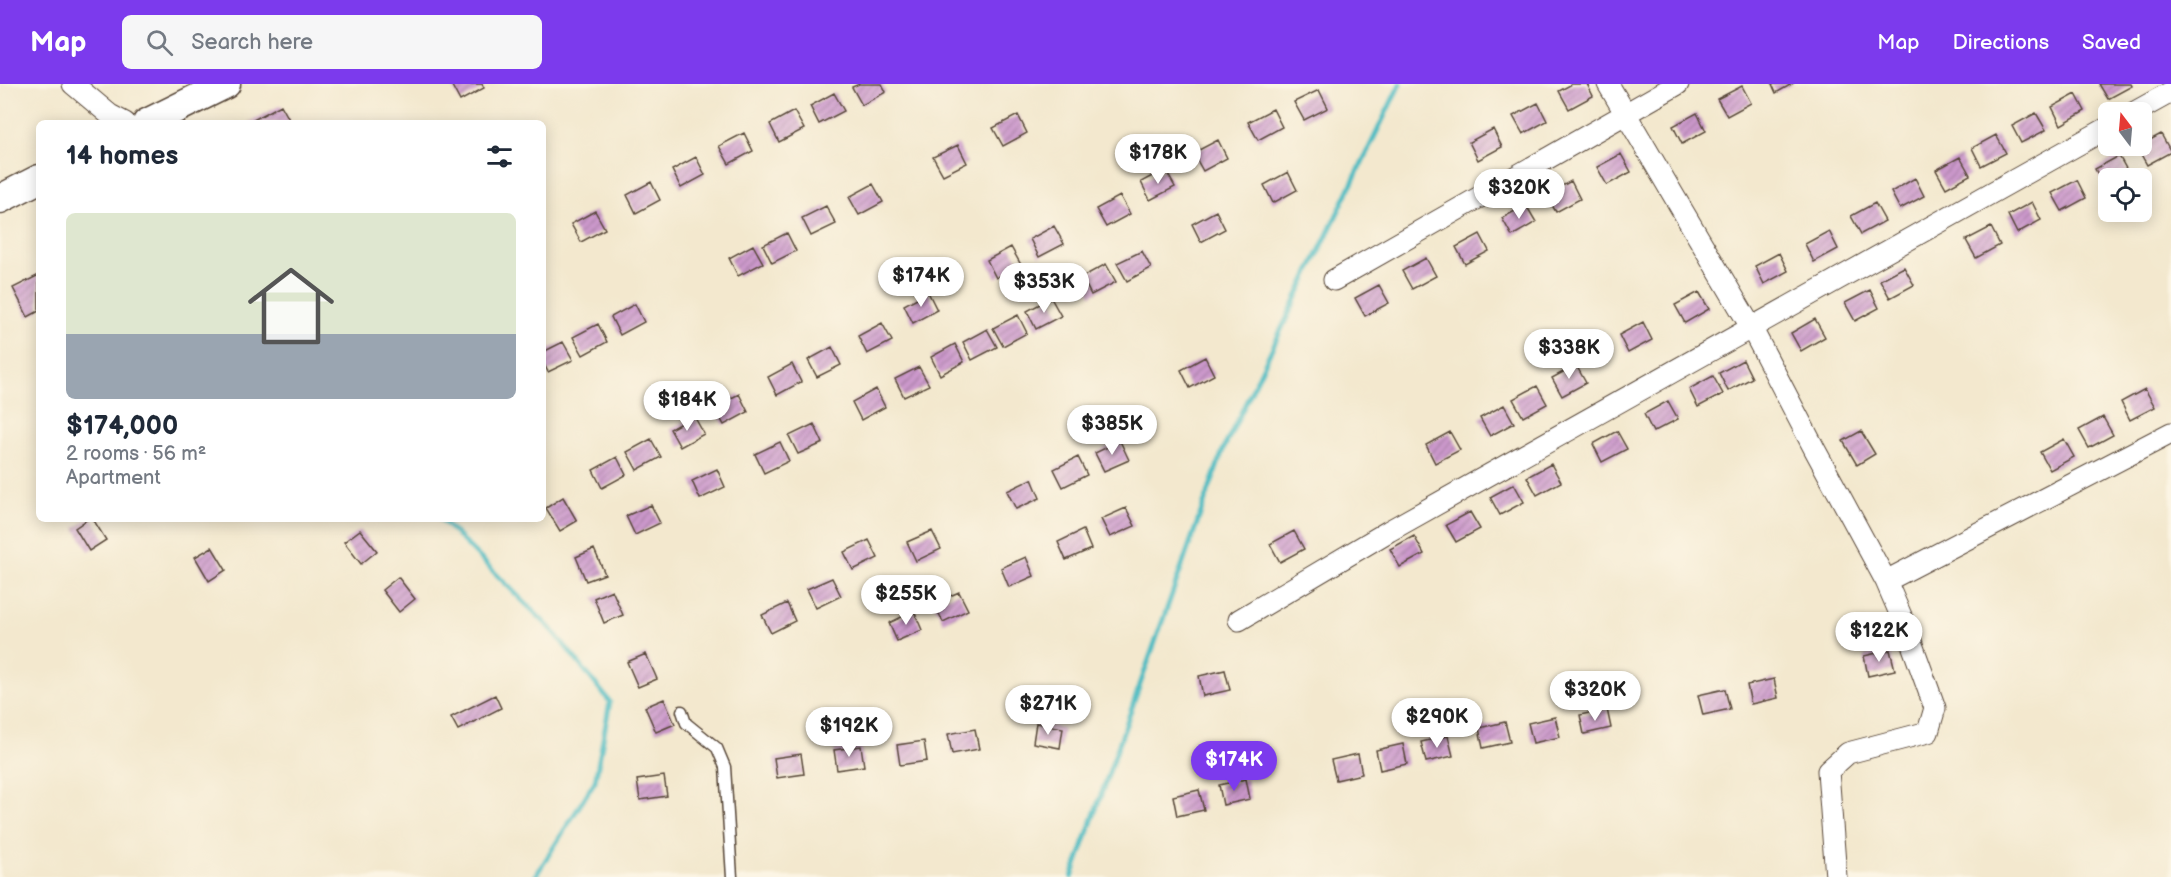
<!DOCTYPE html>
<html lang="en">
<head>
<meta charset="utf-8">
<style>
	:root { --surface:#fff; --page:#f6f6f7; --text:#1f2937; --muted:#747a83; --line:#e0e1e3; --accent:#7c3aed }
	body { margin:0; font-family:"Balsamiq Sans",sans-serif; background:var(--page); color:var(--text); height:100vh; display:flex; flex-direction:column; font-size:22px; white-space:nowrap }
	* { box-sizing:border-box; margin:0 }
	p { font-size:20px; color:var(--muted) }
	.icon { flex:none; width:33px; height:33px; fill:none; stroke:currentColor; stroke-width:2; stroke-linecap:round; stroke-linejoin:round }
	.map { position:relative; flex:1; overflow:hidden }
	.sheet { position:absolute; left:36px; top:36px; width:510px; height:402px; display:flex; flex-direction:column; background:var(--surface); border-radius:9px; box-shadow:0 3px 15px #0003 }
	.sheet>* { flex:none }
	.needle { width:39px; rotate:344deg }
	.fabs { position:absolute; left:2098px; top:18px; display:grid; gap:12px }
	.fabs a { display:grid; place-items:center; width:54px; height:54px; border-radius:9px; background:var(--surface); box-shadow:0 3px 15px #0003; font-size:30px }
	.price { position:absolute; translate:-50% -51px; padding:0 14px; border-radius:21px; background:#fff; color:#222; font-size:20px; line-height:39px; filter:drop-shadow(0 2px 3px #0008) }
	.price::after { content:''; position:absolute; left:50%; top:36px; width:18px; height:14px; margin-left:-9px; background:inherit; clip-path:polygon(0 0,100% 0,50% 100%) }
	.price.current { background:var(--accent); color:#fff }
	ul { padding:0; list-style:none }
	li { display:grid; align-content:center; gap:12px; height:318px; padding:0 30px }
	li+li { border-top:2px solid var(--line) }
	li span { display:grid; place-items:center; height:186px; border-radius:9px; color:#555 }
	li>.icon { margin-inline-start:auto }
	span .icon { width:108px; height:108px; fill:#fffc; stroke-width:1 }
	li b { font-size:26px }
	h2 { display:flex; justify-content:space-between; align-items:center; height:72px; padding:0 30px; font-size:26px }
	header { display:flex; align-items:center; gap:36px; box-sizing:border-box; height:84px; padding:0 30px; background:var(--accent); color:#fff }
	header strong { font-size:28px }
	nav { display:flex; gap:33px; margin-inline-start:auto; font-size:21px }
	.search { width:420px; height:54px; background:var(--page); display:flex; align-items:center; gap:15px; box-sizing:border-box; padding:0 21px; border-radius:9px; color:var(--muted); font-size:22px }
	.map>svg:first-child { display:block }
</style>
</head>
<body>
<header>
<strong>Map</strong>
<div class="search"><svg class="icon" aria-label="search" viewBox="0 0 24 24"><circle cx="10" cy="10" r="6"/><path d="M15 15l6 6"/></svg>Search here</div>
<nav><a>Map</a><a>Directions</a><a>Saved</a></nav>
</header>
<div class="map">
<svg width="2171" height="793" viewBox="0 0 2171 793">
	<defs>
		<pattern id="building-hatch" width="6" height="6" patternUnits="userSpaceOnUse" patternTransform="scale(1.5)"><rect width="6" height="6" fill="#c9c"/><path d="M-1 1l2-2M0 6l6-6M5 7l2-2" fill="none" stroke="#a77da5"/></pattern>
	</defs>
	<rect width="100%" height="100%" fill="#fcf5e5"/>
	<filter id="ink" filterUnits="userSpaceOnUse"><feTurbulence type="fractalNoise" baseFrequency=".0167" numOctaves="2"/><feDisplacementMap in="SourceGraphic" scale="12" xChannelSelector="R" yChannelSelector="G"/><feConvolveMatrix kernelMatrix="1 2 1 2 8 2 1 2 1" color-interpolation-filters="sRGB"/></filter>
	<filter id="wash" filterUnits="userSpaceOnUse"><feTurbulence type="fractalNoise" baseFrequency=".008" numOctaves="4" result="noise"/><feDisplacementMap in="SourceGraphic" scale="24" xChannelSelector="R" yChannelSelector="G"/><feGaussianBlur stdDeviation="1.35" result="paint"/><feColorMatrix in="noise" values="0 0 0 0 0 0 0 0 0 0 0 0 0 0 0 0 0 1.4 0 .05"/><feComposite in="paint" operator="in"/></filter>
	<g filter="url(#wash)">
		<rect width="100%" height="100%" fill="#f3e8ce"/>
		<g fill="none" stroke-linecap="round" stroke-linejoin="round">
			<path stroke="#4dbcc2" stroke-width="5" d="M 441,435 L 553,547 L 610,618 L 595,697 L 535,793
				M 1072,793 L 1223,366 L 1400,0"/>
		</g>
		<g id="blocks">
			<path fill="url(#building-hatch)" d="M 451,0 L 482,0 L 484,4 L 460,17 Z
				M 859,0 L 882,0 L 886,8 L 862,21 L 852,3 Z
				M 1572,0 L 1587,0 L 1593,12 L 1569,25 L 1559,7 Z
				M 1772,0 L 1792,0 L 1776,9 Z
				M 2099,0 L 2131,0 L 2132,2 L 2108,15 Z
				M 1742,2 L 1751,19 L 1727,32 L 1717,15 Z
				M 1319,6 L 1328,24 L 1304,36 L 1294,18 Z
				M 834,9 L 844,27 L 819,40 L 810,22 Z
				M 2076,10 L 2085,27 L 2061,41 L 2052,23 Z
				M 1538,19 L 1547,37 L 1523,50 L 1513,32 Z
				M 281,21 L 291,39 L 248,39 Z
				M 1273,25 L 1282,43 L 1258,56 L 1248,38 Z
				M 794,27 L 804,45 L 779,58 L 770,40 Z
				M 1697,29 L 1706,47 L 1682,60 L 1673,42 Z
				M 2036,29 L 2046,46 L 2021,59 L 2012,42 Z
				M 1018,31 L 1027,49 L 1003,62 L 993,44 Z
				M 1493,45 L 1502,63 L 1478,76 L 1469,58 Z
				M 744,49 L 753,67 L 729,80 L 719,62 Z
				M 2161,50 L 2171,68 L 2147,81 L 2137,63 Z
				M 1996,51 L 2006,69 L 1981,82 L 1972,64 Z
				M 1218,56 L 1227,74 L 1203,87 L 1193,69 Z
				M 958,61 L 967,79 L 943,91 L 933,73 Z
				M 1621,70 L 1631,88 L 1607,101 L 1597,83 Z
				M 2119,72 L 2129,90 L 2120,94 L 2109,94 L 2109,101 L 2105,103 L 2095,85 Z
				M 696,73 L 705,91 L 681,104 L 672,86 Z
				M 1960,73 L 1970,91 L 1946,104 L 1936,86 Z
				M 1165,85 L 1175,103 L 1150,116 L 1141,98 Z
				M 1288,88 L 1297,106 L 1273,119 L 1264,101 Z
				M 1915,94 L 1924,112 L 1900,125 L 1891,108 Z
				M 2077,96 L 2086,114 L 2062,127 L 2052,109 Z
				M 1571,97 L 1580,115 L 1556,128 L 1546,111 Z
				M 651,98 L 660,116 L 636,129 L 627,111 Z
				M 873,100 L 883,118 L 859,131 L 849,113 Z
				M 1120,112 L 1130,130 L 1106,143 L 1096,125 Z
				M 2032,118 L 2041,136 L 2017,149 L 2008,131 Z
				M 1875,119 L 1885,137 L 1861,150 L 1851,132 Z
				M 1526,121 L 1536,138 L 1512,152 L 1502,134 Z
				M 826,122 L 836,140 L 811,152 L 802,134 Z
				M 595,127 L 605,145 L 581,158 L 571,140 Z
				M 1216,127 L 1225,145 L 1201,158 L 1192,140 Z
				M 1054,142 L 1064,160 L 1039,173 L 1030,155 Z
				M 1991,143 L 2000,161 L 1976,174 L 1966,156 Z
				M 1829,147 L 1838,165 L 1814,178 L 1805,160 Z
				M 787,149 L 796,167 L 772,179 L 763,161 Z
				M 1480,150 L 1489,167 L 1465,180 L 1456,163 Z
				M 753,161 L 763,179 L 738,192 L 729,174 Z
				M 1011,163 L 1021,181 L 996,194 L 987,176 Z
				M 1142,167 L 1151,184 L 1127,197 L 1117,179 Z
				M 1779,169 L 1788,187 L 1764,200 L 1755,182 Z
				M 1426,174 L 1436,192 L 1412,205 L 1402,187 Z
				M 1106,180 L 1116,198 L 1091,211 L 1082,193 Z
				M 1904,183 L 1914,201 L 1890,214 L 1880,196 Z
				M 39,191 L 39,227 L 28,233 L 13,204 Z
				M 1379,201 L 1389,219 L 1365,232 L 1355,214 Z
				M 1870,206 L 1879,224 L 1855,237 L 1845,219 Z
				M 928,208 L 937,226 L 913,239 L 904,221 Z
				M 1699,208 L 1709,225 L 1685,239 L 1675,221 Z
				M 1051,214 L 1061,232 L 1036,245 L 1027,227 Z
				M 635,220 L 644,238 L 620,251 L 611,233 Z
				M 1018,231 L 1027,249 L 1003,262 L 993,244 Z
				M 1815,235 L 1825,253 L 1801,267 L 1791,249 Z
				M 1643,238 L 1652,256 L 1628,269 L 1619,251 Z
				M 882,239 L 892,257 L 867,270 L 858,252 Z
				M 598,240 L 607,258 L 583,271 L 573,253 Z
				M 987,245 L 997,263 L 972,276 L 963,258 Z
				M 563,258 L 573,276 L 548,288 L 543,278 L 543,268 Z
				M 955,260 L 964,278 L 940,291 L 931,273 Z
				M 832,263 L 841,281 L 817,293 L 808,276 Z
				M 1205,273 L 1214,291 L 1190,304 L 1181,286 Z
				M 1743,276 L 1752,294 L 1728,307 L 1719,289 Z
				M 792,280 L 801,298 L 777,311 L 768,293 Z
				M 1576,281 L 1586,299 L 1562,312 L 1552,294 Z
				M 919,283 L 929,301 L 904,313 L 895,295 Z
				M 1713,292 L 1723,310 L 1698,323 L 1689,305 Z
				M 1537,302 L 1547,320 L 1523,333 L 1513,315 Z
				M 876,305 L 885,323 L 861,336 L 852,318 Z
				M 2145,305 L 2155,323 L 2130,336 L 2121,318 Z
				M 739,310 L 748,328 L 724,341 L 714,323 Z
				M 1668,317 L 1678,335 L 1653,348 L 1644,330 Z
				M 1504,321 L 1514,339 L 1490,352 L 1480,334 Z
				M 694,332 L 704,350 L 680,363 L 670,345 Z
				M 2103,333 L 2113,351 L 2089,364 L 2079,346 Z
				M 814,340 L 823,359 L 798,370 L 789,352 Z
				M 1617,347 L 1627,365 L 1602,378 L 1593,360 Z
				M 1861,347 L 1875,370 L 1857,381 L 1843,357 Z
				M 1450,348 L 1460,366 L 1435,379 L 1426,361 Z
				M 651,355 L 661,373 L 637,386 L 627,368 Z
				M 2064,355 L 2074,373 L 2050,386 L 2040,368 Z
				M 1120,357 L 1129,376 L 1104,387 L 1095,369 Z
				M 780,358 L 789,377 L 764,389 L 755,370 Z
				M 617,373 L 626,391 L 602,404 L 593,386 Z
				M 1078,373 L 1087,391 L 1063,403 L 1054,385 Z
				M 1551,380 L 1561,398 L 1537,411 L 1527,393 Z
				M 717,385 L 725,403 L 700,415 L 692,397 Z
				M 1032,395 L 1040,414 L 1016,425 L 1007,407 Z
				M 1514,400 L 1524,418 L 1500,431 L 1490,413 Z
				M 563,413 L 577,437 L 560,447 L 546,424 Z
				M 651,421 L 660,439 L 635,451 L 626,432 Z
				M 1126,424 L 1135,442 L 1110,453 L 1101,435 Z
				M 1470,428 L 1480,445 L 1456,458 L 1446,441 Z
				M 88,435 L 93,435 L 106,456 L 89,467 L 75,444 Z
				M 360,446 L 377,467 L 361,480 L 344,458 Z
				M 1083,446 L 1091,465 L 1066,476 L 1058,458 Z
				M 932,447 L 941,465 L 916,477 L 907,458 Z
				M 1294,447 L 1304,465 L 1280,478 L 1270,460 Z
				M 1414,452 L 1424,470 L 1400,483 L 1390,465 Z
				M 869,456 L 878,474 L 853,486 L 844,468 Z
				M 212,463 L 226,486 L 209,497 L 195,473 Z
				M 594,465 L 605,490 L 586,497 L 576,473 Z
				M 1026,473 L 1034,492 L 1009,503 L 1001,484 Z
				M 398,493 L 415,515 L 399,528 L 382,506 Z
				M 832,494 L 841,512 L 816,524 L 807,505 Z
				M 612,506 L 623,531 L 604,539 L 594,514 Z
				M 959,508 L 968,526 L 943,538 L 934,519 Z
				M 787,519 L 795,537 L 771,549 L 762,531 Z
				M 914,527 L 922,546 L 897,557 L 889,539 Z
				M 1890,566 L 1895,586 L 1868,592 L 1864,572 Z
				M 646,570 L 657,595 L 638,603 L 627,578 Z
				M 1225,586 L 1230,606 L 1203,612 L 1199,592 Z
				M 1774,595 L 1778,614 L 1751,620 L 1747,601 Z
				M 1725,605 L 1730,625 L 1703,631 L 1698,611 Z
				M 495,611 L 501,624 L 458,646 L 451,633 Z
				M 664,615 L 675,640 L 656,648 L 645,623 Z
				M 1607,625 L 1611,644 L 1584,650 L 1580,631 Z
				M 1555,633 L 1560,653 L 1533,659 L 1528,639 Z
				M 1505,638 L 1510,658 L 1483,664 L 1479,644 Z
				M 1036,639 L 1063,644 L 1060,664 L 1033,659 Z
				M 975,645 L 979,665 L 952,670 L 948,650 Z
				M 1448,652 L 1453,672 L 1426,678 L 1421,658 Z
				M 924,657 L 927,677 L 900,681 L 897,661 Z
				M 1403,660 L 1407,680 L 1380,686 L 1376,666 Z
				M 861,662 L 864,682 L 837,686 L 834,666 Z
				M 801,670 L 804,690 L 777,694 L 774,674 Z
				M 1358,670 L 1362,690 L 1336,696 L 1331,676 Z
				M 664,692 L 667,712 L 640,716 L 637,696 Z
				M 1246,695 L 1250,715 L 1223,721 L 1219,701 Z
				M 1199,706 L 1204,726 L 1177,732 L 1173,712 Z"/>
		</g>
	</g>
	<g filter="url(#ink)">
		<use href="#blocks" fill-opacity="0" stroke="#574638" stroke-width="1.5"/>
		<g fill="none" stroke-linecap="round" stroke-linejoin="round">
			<g stroke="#574638" stroke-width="13">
				<path id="lane" d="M 682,627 L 686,639 L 717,664 L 725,683 L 732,793"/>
			</g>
			<g stroke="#574638" stroke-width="23">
				<path id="street" d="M 73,0 L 110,31 L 125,39
					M 1608,0 L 1751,243 L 1815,366 L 1886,497 L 1905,541 L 1935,624 L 1928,648 L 1848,669 L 1828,687 L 1836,793
					M 2135,28 L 2171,8
					M 1334,196 L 1678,0
					M 1886,497 L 2171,349
					M 1239,536 L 1389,447 L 2109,43"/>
			</g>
			<g stroke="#574638" stroke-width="31">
				<path id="secondary" d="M 147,39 L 226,0
					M 0,115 L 39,95"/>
			</g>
			<use href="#lane" stroke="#fff" stroke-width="10"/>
			<use href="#street" stroke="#fff" stroke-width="21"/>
			<use href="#secondary" stroke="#fff" stroke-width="28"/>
		</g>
	</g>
</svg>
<div class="fabs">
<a><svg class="needle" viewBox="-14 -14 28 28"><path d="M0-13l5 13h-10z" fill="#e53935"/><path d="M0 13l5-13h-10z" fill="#747a83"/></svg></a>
<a><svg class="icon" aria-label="locate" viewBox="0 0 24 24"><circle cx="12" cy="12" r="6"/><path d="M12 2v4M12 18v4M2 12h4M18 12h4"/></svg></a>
</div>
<b class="price" style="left:1158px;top:101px">$178K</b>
<b class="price" style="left:1519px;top:136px">$320K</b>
<b class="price" style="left:921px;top:224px">$174K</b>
<b class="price" style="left:1044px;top:230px">$353K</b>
<b class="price" style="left:1569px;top:296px">$338K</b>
<b class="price" style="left:687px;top:348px">$184K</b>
<b class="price" style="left:1112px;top:372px">$385K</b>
<b class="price" style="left:906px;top:542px">$255K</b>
<b class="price" style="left:1879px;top:579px">$122K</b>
<b class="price" style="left:1595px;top:638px">$320K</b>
<b class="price" style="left:1048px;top:652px">$271K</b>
<b class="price" style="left:1437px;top:665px">$290K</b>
<b class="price" style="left:849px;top:674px">$192K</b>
<b class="price current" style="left:1234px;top:708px">$174K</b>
<section class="sheet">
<h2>14 homes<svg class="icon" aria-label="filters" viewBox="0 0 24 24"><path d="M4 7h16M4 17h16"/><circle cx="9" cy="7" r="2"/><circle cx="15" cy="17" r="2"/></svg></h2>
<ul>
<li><span style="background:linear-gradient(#dfe7d0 65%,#9aa5b1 0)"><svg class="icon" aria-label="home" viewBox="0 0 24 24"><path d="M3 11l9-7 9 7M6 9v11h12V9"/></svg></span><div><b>$174,000</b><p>2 rooms · 56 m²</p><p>Apartment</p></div></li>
</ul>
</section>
</div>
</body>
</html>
